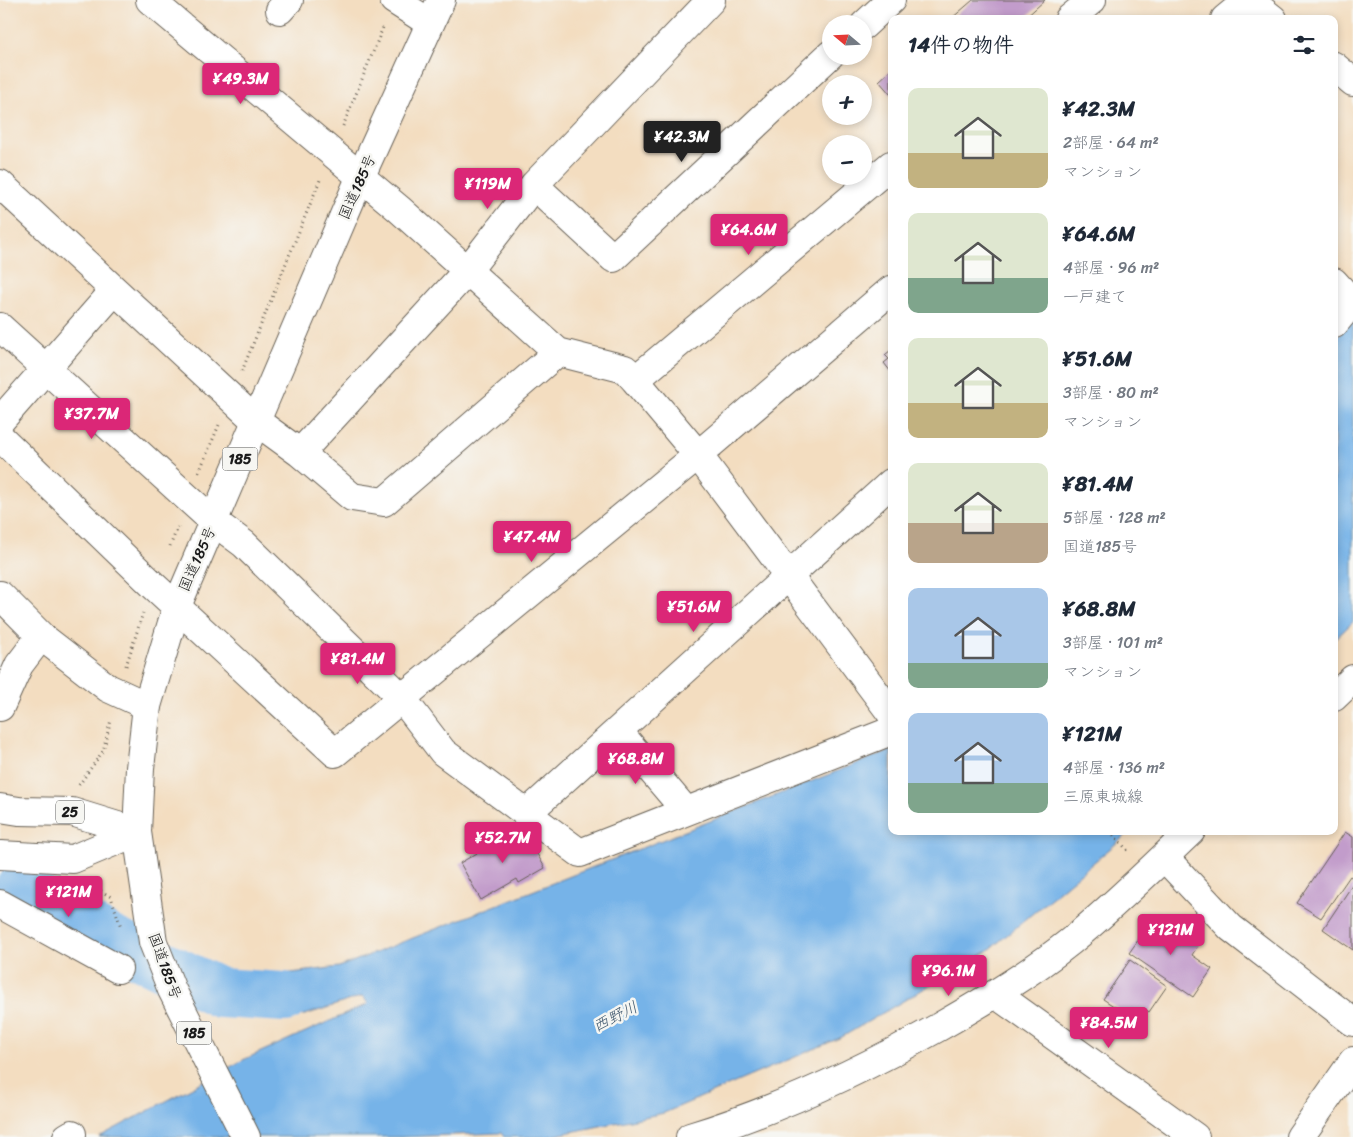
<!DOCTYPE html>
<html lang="ja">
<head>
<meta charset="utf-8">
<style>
	:root { --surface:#fff; --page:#f6f6f7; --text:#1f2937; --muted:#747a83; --accent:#db2777 }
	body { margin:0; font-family:Sriracha,"Klee One",sans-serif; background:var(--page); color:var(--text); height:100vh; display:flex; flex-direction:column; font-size:19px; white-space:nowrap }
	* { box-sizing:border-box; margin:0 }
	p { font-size:16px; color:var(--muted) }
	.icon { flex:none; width:28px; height:28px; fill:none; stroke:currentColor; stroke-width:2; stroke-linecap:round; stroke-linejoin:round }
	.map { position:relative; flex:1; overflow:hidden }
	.sheet { position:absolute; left:888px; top:15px; width:450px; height:820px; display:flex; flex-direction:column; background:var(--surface); border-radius:10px; box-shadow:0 2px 8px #0003 }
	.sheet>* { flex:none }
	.needle { width:32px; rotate:289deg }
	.buttons { position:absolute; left:822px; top:15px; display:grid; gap:10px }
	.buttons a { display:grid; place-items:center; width:50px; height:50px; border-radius:50%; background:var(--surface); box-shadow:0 2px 8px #0003; font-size:25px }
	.price { position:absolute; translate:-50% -42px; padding:0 11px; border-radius:5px; background:var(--accent); color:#fff; font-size:16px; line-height:32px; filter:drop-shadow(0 1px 2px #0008) }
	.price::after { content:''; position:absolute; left:50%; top:30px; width:15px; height:11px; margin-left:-8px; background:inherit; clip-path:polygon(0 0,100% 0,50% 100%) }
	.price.current { background:#222; color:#fff }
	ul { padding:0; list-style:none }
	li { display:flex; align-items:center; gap:15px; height:125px; padding:0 20px }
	li span { display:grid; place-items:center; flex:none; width:140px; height:100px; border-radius:10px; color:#555 }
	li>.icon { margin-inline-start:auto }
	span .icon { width:60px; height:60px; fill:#fffc; stroke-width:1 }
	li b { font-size:21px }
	h2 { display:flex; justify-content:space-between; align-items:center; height:60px; padding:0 20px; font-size:21px }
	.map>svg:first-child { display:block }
</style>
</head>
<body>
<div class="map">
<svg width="1353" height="1137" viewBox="0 0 1353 1137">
	<rect width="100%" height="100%" fill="#f6f6f2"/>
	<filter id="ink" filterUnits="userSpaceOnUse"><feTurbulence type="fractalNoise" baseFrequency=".02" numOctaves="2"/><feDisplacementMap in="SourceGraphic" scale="10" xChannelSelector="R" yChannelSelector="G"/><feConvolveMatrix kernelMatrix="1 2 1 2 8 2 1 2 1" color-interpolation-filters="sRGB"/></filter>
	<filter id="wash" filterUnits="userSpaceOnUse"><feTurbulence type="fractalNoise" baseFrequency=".0096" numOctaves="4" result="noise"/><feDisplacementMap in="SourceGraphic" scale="20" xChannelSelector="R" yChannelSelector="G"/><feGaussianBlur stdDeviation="1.12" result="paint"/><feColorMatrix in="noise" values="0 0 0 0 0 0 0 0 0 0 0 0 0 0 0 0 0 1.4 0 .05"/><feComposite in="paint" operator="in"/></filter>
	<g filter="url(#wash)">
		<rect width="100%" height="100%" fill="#f3ddc0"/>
		<path fill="#76b3e8" stroke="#496882" d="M 1353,318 L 1353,622 L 1334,640 L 1334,341 Z
			M 891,750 L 891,831 L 1131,831 L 988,951 L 842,1037 L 664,1113 L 546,1137 L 504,1137 L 501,1133 L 401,1137 L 99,1137 L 245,1059 L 368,1004 L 363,996 L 305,1015 L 223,1015 L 212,971 L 259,977 L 339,967 Z"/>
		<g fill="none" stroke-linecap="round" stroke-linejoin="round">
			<path stroke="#76b3e8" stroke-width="50" d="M 20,889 L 110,940 L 220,993 L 285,997"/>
		</g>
		<g id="blocks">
			<path fill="#c29ccb" d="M 973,0 L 1045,0 L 1024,19 L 951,19 Z
				M 891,70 L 891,95 L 879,81 Z
				M 891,350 L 891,372 L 884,363 L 889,359 L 885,355 Z
				M 522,827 L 545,868 L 519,883 L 517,879 L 481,900 L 460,863 Z
				M 1345,832 L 1353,837 L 1353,878 L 1350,876 L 1321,918 L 1297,903 Z
				M 1353,884 L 1353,950 L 1323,929 Z
				M 1156,915 L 1199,944 L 1192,955 L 1212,969 L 1193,997 L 1129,953 Z
				M 1130,960 L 1167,986 L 1149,1012 L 1143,1008 L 1135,1020 L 1103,999 Z"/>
		</g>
	</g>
	<g filter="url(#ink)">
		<use href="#blocks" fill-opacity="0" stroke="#676055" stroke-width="1"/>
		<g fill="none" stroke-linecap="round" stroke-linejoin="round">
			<g stroke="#676055" stroke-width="30">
				<path id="minor" d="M 150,0 L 399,209 L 558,352
					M 394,0 L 430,23
					M 1249,0 L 1273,19
					M 280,10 L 289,0
					M 1069,19 L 1092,0
					M 1225,19 L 1248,0
					M 864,25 L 891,0
					M 1334,66 L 1353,82
					M 0,184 L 256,421 L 300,453 L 352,497 L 384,502 L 558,352 L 625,369 L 635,380 L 698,455 L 891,713
					M 534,185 L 613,258 L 831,54
					M 1334,282 L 1352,302
					M 1334,324 L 1353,301
					M 0,327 L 213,521 L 244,544 L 401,697 L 443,752 L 580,853 L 891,731
					M 635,380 L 891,165
					M 0,421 L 114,291
					M 0,437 L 154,586 L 335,753 L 698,455 L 891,290
					M 300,453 L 468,270 L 534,185 L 711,0
					M 0,595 L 41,636 L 108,688 L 147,706
					M 1334,697 L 1353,679
					M 0,707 L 19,665 L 41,636
					M 618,731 L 686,811
					M 526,814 L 891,483
					M 1164,857 L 1231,928 L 1353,1022
					M 0,904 L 118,969
					M 997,995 L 1195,1137
					M 67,1137 L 72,1134
					M 690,1137 C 778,1110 859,1072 939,1027 C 985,1001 1030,974 1071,941 C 1113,907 1152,868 1191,831
					M 1300,1137 L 1353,1061"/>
			</g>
			<g stroke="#676055" stroke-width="30">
				<path id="major" d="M 0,808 L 19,811 L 72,812 L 137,832
					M 0,855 L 73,859 L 137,832"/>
			</g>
			<g stroke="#676055" stroke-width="30">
				<path id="highway" d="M 246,1137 L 172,990 L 153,942 L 137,832 L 140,768 L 147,706 L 177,606 L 360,178 L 441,0"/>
			</g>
			<path stroke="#676055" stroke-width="3" stroke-dasharray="1 4" stroke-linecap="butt" d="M 343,126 L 384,25
				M 242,371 L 320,180
				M 199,472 L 219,425
				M 170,546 L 178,527
				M 126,666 L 143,613
				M 79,785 L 103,751 L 111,720
				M 1110,831 L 1130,853
				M 88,883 L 111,897 L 121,927"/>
			<use href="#minor" stroke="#fff" stroke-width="28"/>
			<use href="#major" stroke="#fff" stroke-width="28"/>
			<use href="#highway" stroke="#fff" stroke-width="28"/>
		</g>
	</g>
	<g text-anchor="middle" stroke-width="5" stroke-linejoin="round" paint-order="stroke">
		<g fill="#f6f6f2" stroke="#5d5d5c" stroke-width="1">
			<rect x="222.5" y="447.5" width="35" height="23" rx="4"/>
			<rect x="56" y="800.5" width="28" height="23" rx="4"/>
			<rect x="176.5" y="1021.5" width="35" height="23" rx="4"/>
		</g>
		<g font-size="14" font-weight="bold" fill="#1c1c1c">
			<text x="240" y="464">185</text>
			<text x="70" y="817">25</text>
			<text x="194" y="1038">185</text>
		</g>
		<g font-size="15" fill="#1c1c1c" stroke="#f6f6f2">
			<text transform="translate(357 187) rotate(-66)" y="5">国道185号</text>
			<text transform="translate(197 559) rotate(-66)" y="5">国道185号</text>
			<text transform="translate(165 966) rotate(70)" y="5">国道185号</text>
		</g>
		<g font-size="16" font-style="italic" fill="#40586e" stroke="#f6f6f2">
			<text transform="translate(615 1016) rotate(-27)" y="6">西野川</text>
		</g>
	</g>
</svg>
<div class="buttons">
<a><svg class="needle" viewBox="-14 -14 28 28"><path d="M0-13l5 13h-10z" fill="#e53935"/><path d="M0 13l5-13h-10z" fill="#747a83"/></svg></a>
<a>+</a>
<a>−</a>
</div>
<b class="price" style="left:241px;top:105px">¥49.3M</b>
<b class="price current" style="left:682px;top:163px">¥42.3M</b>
<b class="price" style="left:488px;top:210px">¥119M</b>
<b class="price" style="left:749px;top:256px">¥64.6M</b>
<b class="price" style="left:92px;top:440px">¥37.7M</b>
<b class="price" style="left:532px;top:563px">¥47.4M</b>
<b class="price" style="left:694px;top:633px">¥51.6M</b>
<b class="price" style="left:358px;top:685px">¥81.4M</b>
<b class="price" style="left:636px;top:785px">¥68.8M</b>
<b class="price" style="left:503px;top:864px">¥52.7M</b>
<b class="price" style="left:69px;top:918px">¥121M</b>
<b class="price" style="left:1171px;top:956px">¥121M</b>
<b class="price" style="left:949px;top:997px">¥96.1M</b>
<b class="price" style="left:1109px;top:1049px">¥84.5M</b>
<section class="sheet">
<h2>14件の物件<svg class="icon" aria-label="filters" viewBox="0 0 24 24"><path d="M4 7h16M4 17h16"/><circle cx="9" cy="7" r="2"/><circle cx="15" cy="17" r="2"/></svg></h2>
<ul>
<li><span style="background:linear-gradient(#dfe7d0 65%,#c2b280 0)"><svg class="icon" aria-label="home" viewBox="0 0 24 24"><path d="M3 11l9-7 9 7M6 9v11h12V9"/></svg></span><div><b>¥42.3M</b><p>2部屋 · 64 m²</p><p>マンション</p></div></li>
<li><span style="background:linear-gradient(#dfe7d0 65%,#7fa58c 0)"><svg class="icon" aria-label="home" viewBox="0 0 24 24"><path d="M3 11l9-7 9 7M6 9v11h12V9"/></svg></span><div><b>¥64.6M</b><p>4部屋 · 96 m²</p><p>一戸建て</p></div></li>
<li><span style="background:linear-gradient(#dfe7d0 65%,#c2b280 0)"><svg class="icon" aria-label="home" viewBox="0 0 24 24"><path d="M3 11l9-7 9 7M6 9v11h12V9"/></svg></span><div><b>¥51.6M</b><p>3部屋 · 80 m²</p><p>マンション</p></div></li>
<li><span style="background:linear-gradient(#dfe7d0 60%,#b9a48a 0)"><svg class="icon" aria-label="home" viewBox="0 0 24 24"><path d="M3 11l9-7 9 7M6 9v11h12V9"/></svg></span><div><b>¥81.4M</b><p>5部屋 · 128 m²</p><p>国道185号</p></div></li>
<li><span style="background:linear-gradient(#a9c7e8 75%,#7fa58c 0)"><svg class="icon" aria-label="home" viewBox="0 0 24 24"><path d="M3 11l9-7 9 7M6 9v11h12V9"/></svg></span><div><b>¥68.8M</b><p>3部屋 · 101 m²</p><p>マンション</p></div></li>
<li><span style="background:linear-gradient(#a9c7e8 70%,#7fa58c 0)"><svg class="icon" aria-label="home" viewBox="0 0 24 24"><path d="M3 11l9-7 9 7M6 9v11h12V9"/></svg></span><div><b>¥121M</b><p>4部屋 · 136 m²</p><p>三原東城線</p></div></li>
</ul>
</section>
</div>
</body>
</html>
